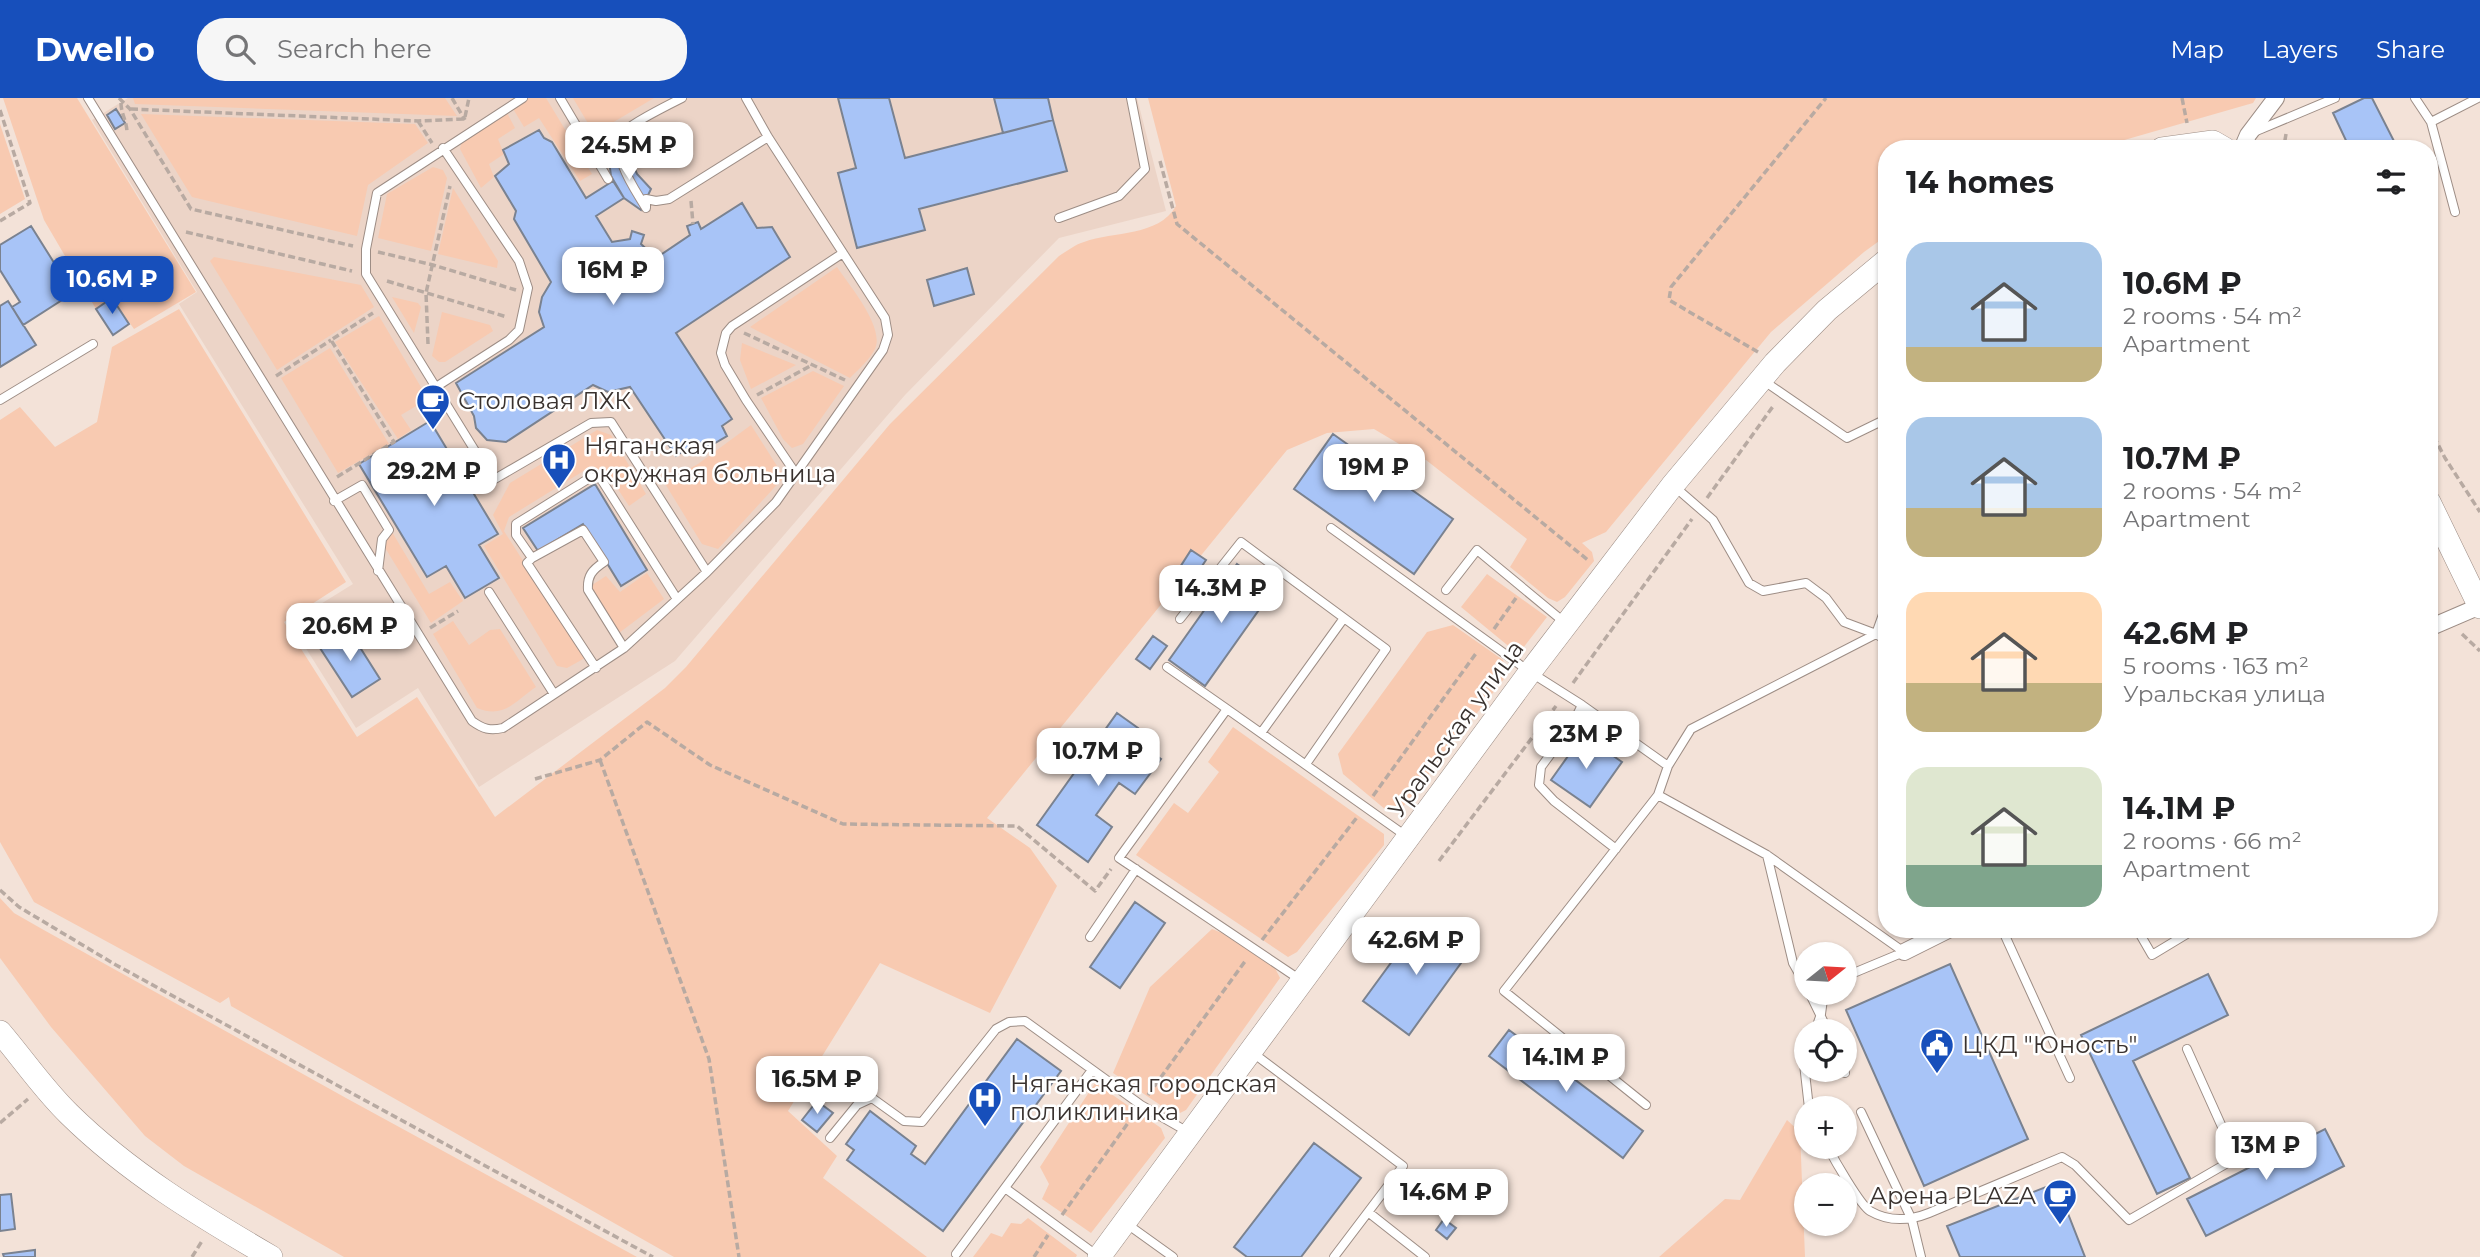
<!DOCTYPE html>
<html lang="en">
<head>
<meta charset="utf-8">
<style>
	:root { --surface:#fff; --page:#f6f6f6; --text:#202124; --muted:#757577; --accent:#174fbb }
	body { margin:0; font-family:Montserrat,sans-serif; background:var(--page); color:var(--text); height:100vh; display:flex; flex-direction:column; font-size:26px; white-space:nowrap }
	* { box-sizing:border-box; margin:0 }
	p { font-size:23px; color:var(--muted) }
	.icon { flex:none; width:38px; height:38px; fill:none; stroke:currentColor; stroke-width:2; stroke-linecap:round; stroke-linejoin:round }
	.map { position:relative; flex:1; overflow:hidden }
	.drawer { position:absolute; left:1878px; top:42px; width:560px; height:798px; display:flex; flex-direction:column; background:var(--surface); border-radius:28px; box-shadow:0 2px 5px #0004 }
	.drawer>* { flex:none }
	.needle { width:46px; rotate:72deg }
	.buttons { position:absolute; left:1794px; top:844px; display:grid; gap:14px }
	.buttons a { display:grid; place-items:center; width:63px; height:63px; border-radius:50%; background:var(--surface); box-shadow:0 2px 5px #0004; font-size:35px }
	.price { position:absolute; translate:-50% -60px; padding:0 16px; border-radius:14px; background:#fff; color:#222; font-size:23px; line-height:46px; filter:drop-shadow(0 2px 4px #0008) }
	.price::after { content:''; position:absolute; left:50%; top:42px; width:21px; height:16px; margin-left:-10px; background:inherit; clip-path:polygon(0 0,100% 0,50% 100%) }
	.price.active { background:var(--accent); color:#fff }
	ul { padding:0; list-style:none }
	li { display:flex; align-items:center; gap:21px; height:175px; padding:0 28px }
	li span { display:grid; place-items:center; flex:none; width:196px; height:140px; border-radius:21px; color:#555 }
	li>.icon { margin-inline-start:auto }
	span .icon { width:84px; height:84px; fill:#fffc; stroke-width:1 }
	li b { font-size:30px }
	h2 { display:flex; justify-content:space-between; align-items:center; height:84px; padding:0 28px; font-size:30px }
	header { display:flex; align-items:center; gap:42px; box-sizing:border-box; height:98px; padding:0 35px; background:var(--accent); color:#fff }
	header strong { font-size:33px }
	nav { display:flex; gap:38px; margin-inline-start:auto; font-size:24px }
	.search { width:490px; height:63px; background:var(--page); display:flex; align-items:center; gap:18px; box-sizing:border-box; padding:0 24px; border-radius:28px; color:var(--muted); font-size:26px }
	.map>svg:first-child { display:block }
</style>
</head>
<body>
<header>
<strong>Dwello</strong>
<div class="search"><svg class="icon" aria-label="search" viewBox="0 0 24 24"><circle cx="10" cy="10" r="6"/><path d="M15 15l6 6"/></svg>Search here</div>
<nav><a>Map</a><a>Layers</a><a>Share</a></nav>
</header>
<div class="map">
<svg width="2480" height="1159" viewBox="0 0 2480 1159">
	<rect width="100%" height="100%" fill="#f3e2d8"/>
	<path fill="#ecd4c7" d="M 128,0 L 1137,0 L 1166,113 L 1059,140 L 905,297 L 675,563 L 479,689 L 418,590 L 356,630 L 290,525 L 353,486 L 179,206 L 197,194 L 92,22 Z"/>
	<path fill="#f8cab1" d="M 3,0 L 77,0 L 196,194 L 134,231 L 113,201 L 96,211 L 44,122 Z
		M 133,0 L 445,0 L 457,18 L 135,6 Z
		M 526,0 L 546,0 L 592,76 L 580,83 L 539,20 L 524,29 L 512,9 Z
		M 573,0 L 654,0 L 612,25 L 599,44 Z
		M 1148,0 L 2256,0 L 2253,5 L 2093,51 L 1886,51 L 1886,138 L 1864,154 L 1771,234 L 1606,434 L 1582,445 L 1592,454 L 1594,463 L 1565,499 L 1557,504 L 1548,500 L 1510,469 L 1527,441 L 1426,362 L 1374,331 L 1327,335 L 1287,352 L 987,720 L 1030,750 L 1057,788 L 990,915 L 880,865 L 788,1013 L 837,1058 L 823,1080 L 927,1159 L 674,1159 L 231,908 L 229,899 L 220,905 L 34,804 L 0,744 L 0,322 L 20,309 L 55,349 L 97,324 L 112,249 L 179,211 L 346,484 L 284,524 L 357,639 L 417,599 L 495,719 L 665,590 L 686,569 L 890,326 L 1059,158 C 1067,153 1076,146 1084,144 C 1114,133 1158,139 1176,108 Z
		M 506,13 L 515,30 L 498,41 L 504,56 L 489,66 L 494,79 L 481,90 L 460,51 L 462,41 Z
		M 141,16 L 415,26 L 428,45 L 368,87 L 357,138 L 192,99 Z
		M 0,26 L 25,101 L 0,116 Z
		M 433,69 L 443,72 L 447,80 L 431,153 L 378,140 L 387,96 Z
		M 453,90 L 498,163 L 497,170 L 438,156 Z
		M 214,159 L 361,187 L 374,209 L 277,272 L 210,163 Z
		M 837,169 C 849,187 885,229 875,251 C 870,261 858,272 850,280 L 750,229 Z
		M 392,199 L 418,205 L 421,209 L 414,235 Z
		M 442,214 L 490,227 L 493,233 L 445,264 L 439,264 L 432,258 Z
		M 379,218 L 428,301 L 401,317 L 411,332 L 398,341 L 335,244 Z
		M 742,245 L 796,267 L 751,291 L 740,262 Z
		M 330,250 L 389,346 L 338,375 L 281,280 Z
		M 813,273 L 844,288 L 803,346 L 792,350 L 783,341 L 761,300 Z
		M 751,327 L 784,379 L 718,451 L 702,446 L 664,384 L 698,366 Z
		M 597,332 L 611,337 L 646,396 L 629,408 L 606,373 L 590,369 L 509,419 L 504,433 L 585,560 L 567,570 L 557,568 L 484,448 L 503,436 L 493,417 L 510,385 Z
		M 392,434 L 429,496 L 450,484 L 463,503 L 431,525 L 384,448 Z
		M 647,475 L 664,501 L 619,535 L 589,489 L 606,478 L 620,494 Z
		M 1487,476 L 1547,519 L 1523,550 L 1512,551 L 1461,509 Z
		M 453,523 L 469,547 L 490,532 L 500,531 L 536,589 C 514,604 504,621 477,610 L 433,536 Z
		M 1453,527 L 1503,562 L 1507,577 L 1402,710 L 1394,714 L 1386,712 L 1343,676 L 1338,656 L 1427,534 Z
		M 1233,629 L 1384,736 L 1384,747 L 1297,854 L 1288,859 L 1136,757 L 1174,705 L 1188,715 L 1219,674 L 1208,664 Z
		M 0,800 L 14,815 L 42,831 L 346,1000 L 637,1159 L 344,1159 L 184,1068 L 145,1038 L 51,929 L 0,860 Z
		M 1212,831 L 1222,835 L 1275,870 L 1280,880 L 1186,1012 L 1180,1015 L 1172,1015 L 1113,975 L 1150,889 Z
		M 1095,985 L 1161,1030 L 1165,1040 L 1091,1135 L 1042,1101 L 1049,1086 L 1040,1069 Z
		M 1787,1022 L 1800,1034 L 1805,1159 L 1659,1159 L 1725,1101 L 1740,1102 Z
		M 1028,1120 L 1077,1157 L 1076,1159 L 973,1159 L 991,1135 L 1002,1139 L 1011,1125 L 1021,1126 Z"/>
	<path fill="#a8c4f7" stroke="#7a8290" stroke-width="2" d="M 838,0 L 889,0 L 905,60 L 1053,22 L 1067,73 L 919,111 L 925,132 L 857,150 L 838,75 L 856,70 Z
		M 994,0 L 1048,0 L 1053,22 L 1003,35 Z
		M 2364,0 L 2372,0 L 2398,51 L 2350,51 L 2333,15 Z
		M 116,11 L 125,25 L 115,31 L 107,17 Z
		M 539,32 L 544,40 L 552,44 L 586,100 L 613,83 L 624,100 L 596,118 L 612,144 L 630,141 L 632,133 L 644,137 L 641,146 L 656,160 L 690,137 L 687,128 L 698,124 L 701,131 L 742,105 L 757,130 L 772,129 L 790,159 L 676,235 L 732,321 L 722,328 L 727,338 L 710,348 L 698,344 L 676,358 L 630,289 L 608,294 L 593,287 L 506,344 L 487,342 L 476,330 L 474,318 L 456,285 L 544,229 L 539,214 L 542,199 L 551,184 L 514,121 L 516,113 L 495,78 L 509,66 L 503,52 Z
		M 630,60 L 637,76 L 651,91 L 641,112 L 624,100 L 611,78 L 609,63 Z
		M 31,128 L 73,195 L 23,227 L 12,209 L 20,204 L 0,172 L 0,147 Z
		M 967,170 L 974,196 L 934,208 L 927,182 Z
		M 112,200 L 129,226 L 113,237 L 96,211 Z
		M 8,203 L 36,247 L 0,269 L 0,208 Z
		M 430,323 L 498,436 L 479,447 L 499,480 L 465,500 L 446,468 L 427,479 L 359,366 Z
		M 1333,336 L 1453,421 L 1414,476 L 1294,391 Z
		M 595,386 L 647,472 L 621,488 L 583,426 L 538,453 L 523,430 Z
		M 1191,452 L 1206,462 L 1190,486 L 1175,477 Z
		M 1237,466 L 1273,492 L 1205,588 L 1169,562 Z
		M 349,532 L 380,581 L 352,599 L 320,550 Z
		M 1153,538 L 1167,548 L 1150,571 L 1136,561 Z
		M 1117,615 L 1138,630 L 1131,640 L 1161,661 L 1135,696 L 1119,685 L 1096,717 L 1112,729 L 1088,764 L 1037,727 Z
		M 1583,637 L 1622,664 L 1590,709 L 1551,682 Z
		M 1135,804 L 1165,825 L 1120,890 L 1090,869 Z
		M 1423,821 L 1469,854 L 1409,937 L 1363,903 Z
		M 1950,866 L 2028,1041 L 1924,1088 L 1846,912 Z
		M 2208,876 L 2228,917 L 2133,963 L 2190,1080 L 2157,1096 L 2081,937 Z
		M 1509,932 L 1643,1033 L 1623,1060 L 1489,958 Z
		M 1017,941 L 1061,973 L 943,1133 L 847,1062 L 854,1052 L 846,1046 L 870,1013 L 916,1048 L 911,1056 L 925,1066 Z
		M 817,1003 L 833,1015 L 817,1034 L 802,1022 Z
		M 2325,1031 L 2344,1068 L 2206,1138 L 2187,1101 Z
		M 1314,1045 L 1361,1080 L 1301,1159 L 1247,1159 L 1234,1149 Z
		M 2056,1085 L 2085,1159 L 1960,1159 L 1947,1128 Z
		M 11,1096 L 15,1131 L 0,1133 L 0,1097 Z
		M 1444,1121 L 1456,1130 L 1447,1141 L 1436,1132 Z
		M 35,1152 L 35,1159 L 4,1159 L 3,1156 Z"/>
	<g fill="none" stroke-linecap="round" stroke-linejoin="round">
		<g stroke="#9d8d85" stroke-width="10">
			<path id="lane" d="M 88,0 L 472,623 C 483,631 490,633 503,630 L 624,550 L 707,474 L 776,404 L 883,252 L 888,237 L 885,220 L 768,39 L 746,0
				M 523,0 L 377,95 L 366,151 L 366,176 L 493,382 L 591,325 L 611,324 L 707,474
				M 560,0 L 608,81
				M 682,0 C 670,6 630,26 624,34 C 609,57 635,91 646,110 L 646,101 L 656,103 L 669,101 L 768,39
				M 2415,0 L 2431,24 L 2455,114
				M 2431,24 L 2478,0
				M 2254,34 L 2335,0
				M 1059,120 L 1119,98 L 1145,71 L 1131,0
				M 1764,283 L 1847,340 L 1886,321
				M 436,289 L 509,242 L 519,232 L 528,190 L 519,163 L 443,50
				M 0,302 L 93,246
				M 796,376 L 746,302 L 725,267 L 721,255 L 726,235 L 732,228 L 843,155
				M 1675,389 L 1713,422 L 1749,485 L 1763,493 L 1806,485 L 1826,500 L 1844,524 L 1876,536 L 1886,530
				M 334,403 L 362,387 L 389,432 L 382,441 L 378,473
				M 1331,430 L 1530,574 L 1582,607 L 1668,668
				M 532,460 L 516,437 L 516,426 L 591,379 L 601,381 L 677,501
				M 1446,492 L 1477,452 L 1564,524
				M 489,494 L 554,596
				M 1180,521 L 1241,444 L 1386,551 L 1306,666
				M 1876,536 L 1886,542
				M 1167,569 L 1227,611
				M 596,570 L 527,465 L 532,460 L 583,432 L 604,464 C 592,472 587,478 588,492 L 624,550
				M 1582,607 L 1572,627 L 1541,669 L 1539,687 L 1554,703 L 1616,751
				M 1261,635 L 1344,520
				M 1658,697 L 1767,757 L 1904,854
				M 1767,757 L 1793,865 L 1806,888
				M 2002,831 L 2070,980
				M 2137,831 L 2152,857 L 2195,831
				M 1090,839 L 1136,771
				M 1844,879 L 1904,854
				M 1302,883 L 1119,760 L 1227,611 L 1406,738
				M 1809,894 L 1828,933
				M 1815,933 L 1821,916 L 1824,894
				M 1253,955 L 1403,1068 L 1334,1159
				M 1806,960 L 1804,966 L 1809,1010
				M 1844,971 L 1845,975
				M 1646,1007 L 1504,893 L 1658,697 L 1668,668 L 1691,631 L 1876,536 L 1886,508
				M 1861,1014 L 1912,1122 L 1921,1159
				M 830,1040 L 857,1007 L 872,1000 L 904,1023 L 922,1024 L 996,931 L 1009,924 L 1025,923 L 1141,1007 L 1188,1034
				M 1827,1048 C 1834,1061 1860,1107 1870,1113 C 1889,1124 1909,1123 1929,1115 L 2062,1059 L 2075,1067 L 2129,1122 L 2236,1060 L 2187,951
				M 1005,1090 L 1099,1159
				M 1368,1114 L 1425,1159
				M 1127,1126 L 1173,1159
				M 956,1156 L 1092,972"/>
		</g>
		<g stroke="#9d8d85" stroke-width="18">
			<path id="street" d="M 2242,51 L 2248,37 L 2276,0
				M 2429,530 L 2480,508
				M 1904,854 L 1950,831"/>
		</g>
		<g stroke="#9d8d85" stroke-width="24">
			<path id="secondary" d="M 2162,51 L 2213,44 L 2225,51
				M 2429,404 L 2480,509
				M 0,934 C 23,961 44,992 69,1016 C 129,1075 199,1117 271,1159
				M 1099,1159 L 1530,574 L 1672,388 L 1775,265 L 1827,212 L 1886,163"/>
		</g>
		<path stroke="#b8aaa2" stroke-width="3.5" stroke-dasharray="7 3.5" stroke-linecap="butt" d="M 119,0 L 130,11 L 191,111 L 353,148
			M 452,0 L 465,22
			M 2182,0 L 2187,25
			M 121,5 C 121,16 127,23 127,35
			M 131,11 L 418,23 L 463,21
			M 0,12 L 30,105 L 0,123
			M 465,19 L 469,0
			M 418,23 L 432,45
			M 2286,36 L 2285,42 L 2289,51
			M 1160,63 L 1177,126 L 1589,463
			M 691,103 L 693,126
			M 186,134 L 352,173
			M 378,154 L 433,167 L 516,192
			M 387,183 L 507,219
			M 744,235 L 845,282
			M 428,246 L 426,195 L 450,88
			M 1758,254 L 1669,202 L 1671,189 L 1826,0
			M 276,278 L 331,242
			M 757,297 L 812,267
			M 2429,329 L 2445,360 L 2480,414
			M 337,379 L 394,344 L 331,242 L 373,215
			M 1707,400 L 1774,307
			M 430,530 L 458,513
			M 1494,531 L 1516,500
			M 2462,536 L 2480,553
			M 1573,585 L 1692,421
			M 600,662 L 709,961 L 739,1159
			M 535,681 L 600,662 L 647,624 L 710,667 L 843,726 L 1017,728 L 1095,793 L 1111,771
			M 1373,698 L 1477,554
			M 1439,763 L 1556,608
			M 0,792 L 19,809 L 116,867 L 653,1159
			M 1262,842 L 1358,718
			M 1148,997 L 1246,862
			M 0,1025 L 28,1001
			M 1062,1117 L 1133,1018
			M 192,1159 L 202,1143
			M 1034,1159 L 1048,1137"/>
		<use href="#lane" stroke="#fff" stroke-width="8"/>
		<use href="#street" stroke="#fff" stroke-width="16"/>
		<use href="#secondary" stroke="#fff" stroke-width="23"/>
	</g>
	<defs>
		<g id="cafe-pin" transform="scale(1.75)"><path d="M0 17L-7.5 6A9.5 9.5 0 1 1 7.5 6Z" fill="#174fbb" stroke="#fff"/><path d="M-5.5-4.5H6V0H3Q3 3.5 0 3.5H-2.5Q-5.5 3.5-5.5 0ZM3-3.2v2h1.7v-2ZM-6 4.5H4V6H-6Z" fill="#fff"/></g>
		<g id="hospital-pin" transform="scale(1.75)"><path d="M0 17L-7.5 6A9.5 9.5 0 1 1 7.5 6Z" fill="#174fbb" stroke="#fff"/><path d="M-5-5h3v3.5h4V-5h3V5h-3V1.5h-4V5h-3Z" fill="#fff"/></g>
		<g id="civic-pin" transform="scale(1.75)"><path d="M0 17L-7.5 6A9.5 9.5 0 1 1 7.5 6Z" fill="#174fbb" stroke="#fff"/><path d="M-.6-6.5H3V-4.5H.6V-3L4-1V1h2V6H-6V1h2V-1L-.6-3ZM-1.2 2.5V6h2.4V2.5Z" fill="#fff"/></g>
	</defs>
	<g fill-rule="evenodd">
		<use href="#cafe-pin" x="433" y="303"/>
		<use href="#hospital-pin" x="559" y="362"/>
		<use href="#civic-pin" x="1937" y="947"/>
		<use href="#hospital-pin" x="985" y="1000"/>
		<use href="#cafe-pin" x="2060" y="1098"/>
	</g>
	<g text-anchor="middle" stroke-width="5" stroke-linejoin="round" paint-order="stroke">
		<g font-size="24" fill="#39322f" stroke="#fff" text-anchor="start">
			<text x="458" y="311">Столовая ЛХК</text>
			<text x="584" y="356">Няганская<tspan x="584" dy="28">окружная больница</tspan></text>
			<text x="1962" y="955">ЦКД "Юность"</text>
			<text x="1010" y="994">Няганская городская<tspan x="1010" dy="28">поликлиника</tspan></text>
			<text x="2036" y="1106" text-anchor="end">Арена PLAZA</text>
		</g>
		<g font-size="24" fill="#39322f" stroke="#fff">
			<text transform="translate(1456 631) rotate(-54)" y="8">Уральская улица</text>
		</g>
	</g>
</svg>
<div class="buttons">
<a><svg class="needle" viewBox="-14 -14 28 28"><path d="M0-13l5 13h-10z" fill="#e53935"/><path d="M0 13l5-13h-10z" fill="#757577"/></svg></a>
<a><svg class="icon" aria-label="locate" viewBox="0 0 24 24"><circle cx="12" cy="12" r="6"/><path d="M12 2v4M12 18v4M2 12h4M18 12h4"/></svg></a>
<a>+</a>
<a>−</a>
</div>
<b class="price" style="left:629px;top:84px">24.5M ₽</b>
<b class="price" style="left:613px;top:209px">16M ₽</b>
<b class="price active" style="left:112px;top:218px">10.6M ₽</b>
<b class="price" style="left:1374px;top:406px">19M ₽</b>
<b class="price" style="left:434px;top:410px">29.2M ₽</b>
<b class="price" style="left:1221px;top:527px">14.3M ₽</b>
<b class="price" style="left:350px;top:565px">20.6M ₽</b>
<b class="price" style="left:1586px;top:673px">23M ₽</b>
<b class="price" style="left:1098px;top:690px">10.7M ₽</b>
<b class="price" style="left:1416px;top:879px">42.6M ₽</b>
<b class="price" style="left:1566px;top:996px">14.1M ₽</b>
<b class="price" style="left:817px;top:1018px">16.5M ₽</b>
<b class="price" style="left:2266px;top:1084px">13M ₽</b>
<b class="price" style="left:1446px;top:1131px">14.6M ₽</b>
<section class="drawer">
<h2>14 homes<svg class="icon" aria-label="filters" viewBox="0 0 24 24"><path d="M4 7h16M4 17h16"/><circle cx="9" cy="7" r="2"/><circle cx="15" cy="17" r="2"/></svg></h2>
<ul>
<li><span style="background:linear-gradient(#a9c7e8 75%,#c2b280 0)"><svg class="icon" aria-label="home" viewBox="0 0 24 24"><path d="M3 11l9-7 9 7M6 9v11h12V9"/></svg></span><div><b>10.6M ₽</b><p>2 rooms · 54 m²</p><p>Apartment</p></div></li>
<li><span style="background:linear-gradient(#a9c7e8 65%,#c2b280 0)"><svg class="icon" aria-label="home" viewBox="0 0 24 24"><path d="M3 11l9-7 9 7M6 9v11h12V9"/></svg></span><div><b>10.7M ₽</b><p>2 rooms · 54 m²</p><p>Apartment</p></div></li>
<li><span style="background:linear-gradient(#ffd9b3 65%,#c2b280 0)"><svg class="icon" aria-label="home" viewBox="0 0 24 24"><path d="M3 11l9-7 9 7M6 9v11h12V9"/></svg></span><div><b>42.6M ₽</b><p>5 rooms · 163 m²</p><p>Уральская улица</p></div></li>
<li><span style="background:linear-gradient(#dfe7d0 70%,#7fa58c 0)"><svg class="icon" aria-label="home" viewBox="0 0 24 24"><path d="M3 11l9-7 9 7M6 9v11h12V9"/></svg></span><div><b>14.1M ₽</b><p>2 rooms · 66 m²</p><p>Apartment</p></div></li>
</ul>
</section>
</div>
</body>
</html>
